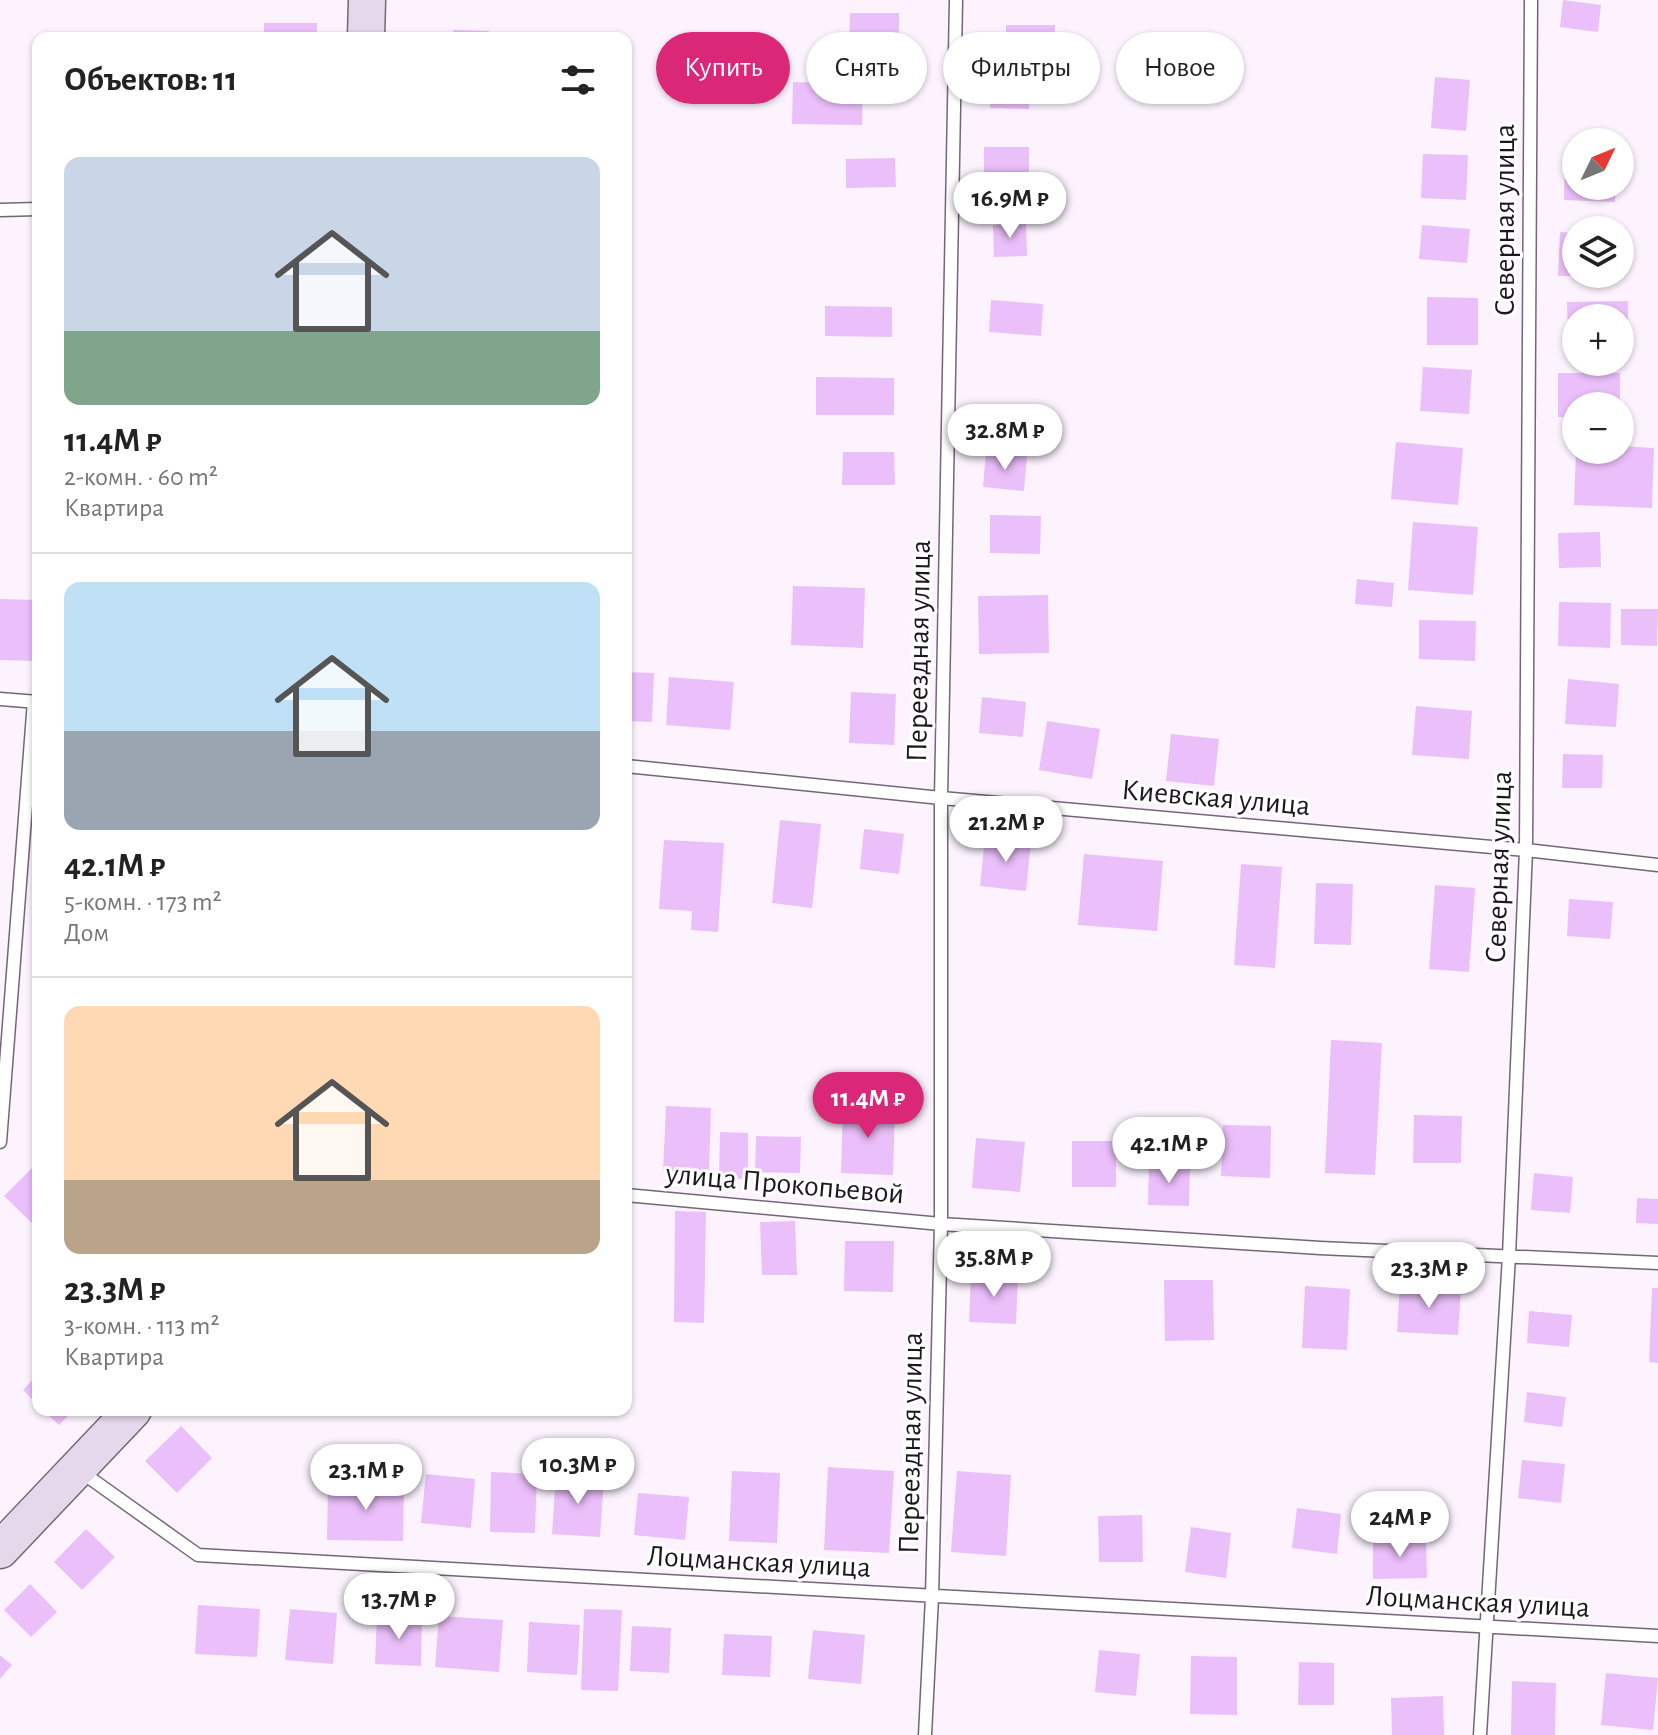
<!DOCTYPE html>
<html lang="ru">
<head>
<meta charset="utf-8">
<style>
	:root { --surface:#fff; --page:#f6f6f6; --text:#222; --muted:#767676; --line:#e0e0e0; --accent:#db2777 }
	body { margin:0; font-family:"Alegreya Sans",sans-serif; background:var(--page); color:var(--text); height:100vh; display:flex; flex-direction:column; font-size:30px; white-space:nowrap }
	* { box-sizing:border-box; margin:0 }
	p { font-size:26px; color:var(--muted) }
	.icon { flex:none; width:44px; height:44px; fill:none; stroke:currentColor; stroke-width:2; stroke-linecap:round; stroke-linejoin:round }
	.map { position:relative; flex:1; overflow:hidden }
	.sheet { position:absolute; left:32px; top:32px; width:600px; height:1384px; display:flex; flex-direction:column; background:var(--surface); border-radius:16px; box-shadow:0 2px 6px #0004 }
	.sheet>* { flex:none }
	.hud { position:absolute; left:656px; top:32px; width:760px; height:72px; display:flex; gap:16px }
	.needle { width:52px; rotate:47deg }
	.buttons { position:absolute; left:1562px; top:128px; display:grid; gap:16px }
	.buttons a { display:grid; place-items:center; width:72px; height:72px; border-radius:50%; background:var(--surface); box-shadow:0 2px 6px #0004; font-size:40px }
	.price { position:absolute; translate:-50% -68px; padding:0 18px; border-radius:28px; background:#fff; color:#222; font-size:26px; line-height:52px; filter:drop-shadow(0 2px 4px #0008) }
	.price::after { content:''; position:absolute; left:50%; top:48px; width:24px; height:18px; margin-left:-12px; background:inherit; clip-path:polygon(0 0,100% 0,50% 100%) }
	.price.current { background:var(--accent); color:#fff }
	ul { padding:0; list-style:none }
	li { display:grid; align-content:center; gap:16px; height:424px; padding:0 32px }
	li+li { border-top:2px solid var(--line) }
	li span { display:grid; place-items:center; height:248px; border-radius:16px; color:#555 }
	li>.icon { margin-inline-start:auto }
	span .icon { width:144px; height:144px; fill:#fffc; stroke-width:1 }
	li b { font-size:34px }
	h2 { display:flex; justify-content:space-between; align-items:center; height:96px; padding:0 32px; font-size:34px }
	.tag { padding:0 28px; border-radius:36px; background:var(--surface); box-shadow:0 2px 6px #0004; font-size:28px; line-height:72px }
	.tag.current { background:var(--accent); color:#fff }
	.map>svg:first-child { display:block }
</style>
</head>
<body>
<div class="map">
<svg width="1658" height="1735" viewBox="0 0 1658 1735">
	<rect width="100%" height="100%" fill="#fcf3ff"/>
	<path fill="#ebbffa" d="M 1563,0 L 1601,5 L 1598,32 L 1560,27 Z
		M 850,13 L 899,13 L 899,54 L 849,53 Z
		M 264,23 L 317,23 L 317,38 L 264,38 Z
		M 1006,25 L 1055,25 L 1055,58 L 1006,57 Z
		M 453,30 L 489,31 L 488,38 L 453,38 Z
		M 991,66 L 1030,67 L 1029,109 L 990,108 Z
		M 1435,77 L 1470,80 L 1466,131 L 1431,128 Z
		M 793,82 L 863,84 L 862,125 L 792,124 Z
		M 984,147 L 1029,147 L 1029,204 L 984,203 Z
		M 1423,154 L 1468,155 L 1466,200 L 1421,198 Z
		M 895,158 L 896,187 L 846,188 L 846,159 Z
		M 1565,158 L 1576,159 L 1576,186 L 1616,186 L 1615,202 L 1564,200 Z
		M 1026,224 L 1027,256 L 994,257 L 993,225 Z
		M 1422,225 L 1470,229 L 1467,263 L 1419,259 Z
		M 1560,232 L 1576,233 L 1576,276 L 1558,276 Z
		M 1620,235 L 1624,235 L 1623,278 L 1580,276 L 1580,274 L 1620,274 Z
		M 1427,297 L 1478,298 L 1478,345 L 1427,345 Z
		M 991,300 L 1043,304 L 1041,336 L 989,332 Z
		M 1628,301 L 1628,335 L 1620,335 L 1620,318 L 1576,318 L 1576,335 L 1568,335 L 1567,302 Z
		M 825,306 L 892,307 L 892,337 L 825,336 Z
		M 1423,367 L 1472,370 L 1469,414 L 1420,411 Z
		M 1558,373 L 1620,373 L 1620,406 L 1576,406 L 1576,417 L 1558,417 Z
		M 816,377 L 894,378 L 894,415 L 816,415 Z
		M 1396,442 L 1463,448 L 1458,505 L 1391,499 Z
		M 1620,446 L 1654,448 L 1652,508 L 1574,505 L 1576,450 L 1620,450 Z
		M 843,452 L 894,452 L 895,485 L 842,485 Z
		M 986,452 L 1027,456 L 1024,491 L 983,487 Z
		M 990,515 L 1041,516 L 1040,554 L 990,553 Z
		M 1413,522 L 1478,527 L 1473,595 L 1408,590 Z
		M 1600,532 L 1601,567 L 1559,568 L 1558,533 Z
		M 1357,579 L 1394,583 L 1392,607 L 1355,604 Z
		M 793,586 L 865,588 L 863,648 L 791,645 Z
		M 1048,595 L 1049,653 L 979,654 L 978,596 Z
		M 0,599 L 37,600 L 36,661 L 0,660 Z
		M 1559,602 L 1611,603 L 1610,648 L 1558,646 Z
		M 1621,609 L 1658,609 L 1657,646 L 1621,645 Z
		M 1419,620 L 1476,621 L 1475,661 L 1419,659 Z
		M 626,672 L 654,673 L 652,722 L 626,721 Z
		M 669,677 L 734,682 L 730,730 L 666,725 Z
		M 1568,679 L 1619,684 L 1616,727 L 1565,724 Z
		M 851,692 L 896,694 L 894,745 L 849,743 Z
		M 982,697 L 1026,702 L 1023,737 L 979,733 Z
		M 1416,706 L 1472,711 L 1469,759 L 1412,755 Z
		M 1047,721 L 1100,729 L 1092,779 L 1039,770 Z
		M 1171,734 L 1219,739 L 1214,786 L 1166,781 Z
		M 1563,754 L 1603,755 L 1602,788 L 1562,788 Z
		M 780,820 L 821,824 L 812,908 L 772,903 Z
		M 864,829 L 904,834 L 899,874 L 860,869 Z
		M 985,837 L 1031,842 L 1026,891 L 980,886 Z
		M 664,840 L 724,843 L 718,932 L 691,930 L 692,911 L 659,909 Z
		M 1084,854 L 1163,861 L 1157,931 L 1078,925 Z
		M 1241,864 L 1282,867 L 1275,968 L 1234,965 Z
		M 1316,883 L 1353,884 L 1351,945 L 1314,944 Z
		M 1435,885 L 1475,888 L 1469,972 L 1429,969 Z
		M 1569,899 L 1613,902 L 1610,939 L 1567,936 Z
		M 1331,1040 L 1382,1043 L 1375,1175 L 1325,1173 Z
		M 666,1106 L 711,1108 L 709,1173 L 663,1171 Z
		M 843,1106 L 895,1108 L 893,1175 L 841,1173 Z
		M 1414,1115 L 1462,1116 L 1461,1163 L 1413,1163 Z
		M 1223,1125 L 1271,1126 L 1270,1178 L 1221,1176 Z
		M 720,1132 L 748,1133 L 748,1179 L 719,1179 Z
		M 756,1136 L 801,1137 L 800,1173 L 755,1172 Z
		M 976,1138 L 1025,1142 L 1020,1192 L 972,1188 Z
		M 1072,1141 L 1116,1141 L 1116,1187 L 1072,1187 Z
		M 38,1162 L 38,1223 L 35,1226 L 4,1196 Z
		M 1149,1163 L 1190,1165 L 1189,1206 L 1148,1205 Z
		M 1534,1173 L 1573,1177 L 1570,1213 L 1531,1210 Z
		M 1637,1198 L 1658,1199 L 1658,1224 L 1636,1223 Z
		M 675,1211 L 706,1212 L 704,1323 L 674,1322 Z
		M 795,1221 L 797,1275 L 762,1275 L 760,1222 Z
		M 845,1241 L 894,1241 L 893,1292 L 844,1291 Z
		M 971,1274 L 1018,1276 L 1016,1324 L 969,1322 Z
		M 1164,1280 L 1213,1280 L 1214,1340 L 1165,1341 Z
		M 1400,1285 L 1461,1288 L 1458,1335 L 1397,1332 Z
		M 1305,1286 L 1350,1289 L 1347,1350 L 1302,1348 Z
		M 1652,1288 L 1658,1288 L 1658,1363 L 1649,1362 Z
		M 1529,1311 L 1572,1315 L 1569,1347 L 1527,1343 Z
		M 38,1374 L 38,1405 L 23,1390 Z
		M 1527,1392 L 1566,1397 L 1562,1427 L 1524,1422 Z
		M 43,1410 L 74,1410 L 59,1425 Z
		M 181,1426 L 212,1458 L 177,1493 L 145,1461 Z
		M 1522,1460 L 1565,1464 L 1561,1503 L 1518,1498 Z
		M 828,1467 L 894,1471 L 889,1553 L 824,1550 Z
		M 732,1471 L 780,1473 L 777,1543 L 729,1541 Z
		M 957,1471 L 1011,1475 L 1006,1556 L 951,1552 Z
		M 491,1472 L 537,1474 L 535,1533 L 490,1532 Z
		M 426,1474 L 475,1479 L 471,1528 L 421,1523 Z
		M 556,1475 L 604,1478 L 600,1537 L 552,1534 Z
		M 328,1483 L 404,1484 L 403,1541 L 327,1540 Z
		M 638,1493 L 689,1497 L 685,1540 L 634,1535 Z
		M 1297,1508 L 1341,1514 L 1337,1554 L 1292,1548 Z
		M 1142,1515 L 1143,1562 L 1099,1562 L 1098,1516 Z
		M 1191,1527 L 1231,1533 L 1226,1578 L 1185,1572 Z
		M 86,1529 L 115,1557 L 82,1590 L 54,1562 Z
		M 1426,1539 L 1427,1578 L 1373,1579 L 1373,1540 Z
		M 30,1584 L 57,1612 L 31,1637 L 4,1610 Z
		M 198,1605 L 260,1609 L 257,1657 L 195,1654 Z
		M 290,1609 L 337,1613 L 333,1664 L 285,1660 Z
		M 584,1609 L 622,1610 L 618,1691 L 581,1690 Z
		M 377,1616 L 422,1618 L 421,1666 L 375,1664 Z
		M 439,1616 L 503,1620 L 499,1672 L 435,1667 Z
		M 529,1622 L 580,1625 L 577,1675 L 527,1672 Z
		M 632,1626 L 671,1628 L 669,1673 L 630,1671 Z
		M 813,1630 L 865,1635 L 861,1684 L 808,1679 Z
		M 724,1634 L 772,1636 L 770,1677 L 722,1675 Z
		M 1099,1650 L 1140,1654 L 1136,1696 L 1095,1692 Z
		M 0,1655 L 12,1665 L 0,1679 Z
		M 1191,1656 L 1237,1657 L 1237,1715 L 1190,1714 Z
		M 1299,1662 L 1334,1663 L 1334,1705 L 1298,1705 Z
		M 1606,1673 L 1658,1678 L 1653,1730 L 1601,1725 Z
		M 1512,1681 L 1556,1683 L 1555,1735 L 1511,1735 Z
		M 1443,1696 L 1444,1735 L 1392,1735 L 1391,1698 Z"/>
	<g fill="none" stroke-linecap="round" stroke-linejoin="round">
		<g stroke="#736777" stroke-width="15">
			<path id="lane" d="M 0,210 L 38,209
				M 0,699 L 38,702
				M 626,766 L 941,798 L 1526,850 L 1658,865
				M 0,1142 L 34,701
				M 626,1195 L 941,1224 L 1320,1248 L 1658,1263
				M 80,1471 L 198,1555 L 1658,1636
				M 925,1735 L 932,1597 L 941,1224 L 941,798 L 956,0
				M 1480,1735 L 1509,1256 L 1526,850 L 1531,0"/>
		</g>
		<g stroke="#736777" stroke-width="39">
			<path id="secondary" d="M 366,38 L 367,0
				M 0,1550 L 133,1410"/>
		</g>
		<use href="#lane" stroke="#fff" stroke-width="12"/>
		<use href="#secondary" stroke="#e6d8eb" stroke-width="36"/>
	</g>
	<g text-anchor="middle" stroke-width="6" stroke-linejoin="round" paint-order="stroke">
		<g font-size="30" fill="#1d181f" stroke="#fff">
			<text transform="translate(1504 220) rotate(-90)" y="10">Северная улица</text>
			<text transform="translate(918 651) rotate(-89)" y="10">Переездная улица</text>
			<text transform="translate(1216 797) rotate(5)" y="10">Киевская улица</text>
			<text transform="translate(1498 867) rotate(-88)" y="10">Северная улица</text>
			<text transform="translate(785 1183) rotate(5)" y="10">улица Прокопьевой</text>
			<text transform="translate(910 1443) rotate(-89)" y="10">Переездная улица</text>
			<text transform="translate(759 1561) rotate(3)" y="10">Лоцманская улица</text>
			<text transform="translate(1478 1601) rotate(3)" y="10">Лоцманская улица</text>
		</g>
	</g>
</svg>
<div class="buttons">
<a><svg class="needle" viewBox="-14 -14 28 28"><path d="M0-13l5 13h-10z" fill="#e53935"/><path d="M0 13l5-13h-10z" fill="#767676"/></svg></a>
<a><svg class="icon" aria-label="layers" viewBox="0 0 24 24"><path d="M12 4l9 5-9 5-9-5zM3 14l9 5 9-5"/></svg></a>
<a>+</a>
<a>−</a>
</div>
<b class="price" style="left:1010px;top:240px">16.9M ₽</b>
<b class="price" style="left:1005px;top:472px">32.8M ₽</b>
<b class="price" style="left:1006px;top:864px">21.2M ₽</b>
<b class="price current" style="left:868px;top:1140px">11.4M ₽</b>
<b class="price" style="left:1169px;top:1185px">42.1M ₽</b>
<b class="price" style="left:994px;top:1299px">35.8M ₽</b>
<b class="price" style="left:1429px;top:1310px">23.3M ₽</b>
<b class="price" style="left:578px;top:1506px">10.3M ₽</b>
<b class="price" style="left:366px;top:1512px">23.1M ₽</b>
<b class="price" style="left:1400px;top:1559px">24M ₽</b>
<b class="price" style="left:399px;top:1641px">13.7M ₽</b>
<div class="hud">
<a class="tag current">Купить</a>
<a class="tag">Снять</a>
<a class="tag">Фильтры</a>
<a class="tag">Новое</a>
</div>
<section class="sheet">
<h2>Объектов: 11<svg class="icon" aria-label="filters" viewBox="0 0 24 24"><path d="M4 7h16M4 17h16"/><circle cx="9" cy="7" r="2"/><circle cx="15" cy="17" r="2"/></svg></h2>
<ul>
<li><span style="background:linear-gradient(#c9d6e8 70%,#7fa58c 0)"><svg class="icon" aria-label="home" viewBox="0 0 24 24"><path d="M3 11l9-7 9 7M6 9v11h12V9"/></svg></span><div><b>11.4M ₽</b><p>2-комн. · 60 m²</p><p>Квартира</p></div></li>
<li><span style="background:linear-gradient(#bfe0f5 60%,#9aa5b1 0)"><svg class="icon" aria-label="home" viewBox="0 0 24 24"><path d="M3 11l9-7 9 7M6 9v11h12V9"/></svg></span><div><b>42.1M ₽</b><p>5-комн. · 173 m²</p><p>Дом</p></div></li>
<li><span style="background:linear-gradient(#ffd9b3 70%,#b9a48a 0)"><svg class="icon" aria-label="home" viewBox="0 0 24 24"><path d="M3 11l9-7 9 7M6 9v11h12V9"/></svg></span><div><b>23.3M ₽</b><p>3-комн. · 113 m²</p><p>Квартира</p></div></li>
</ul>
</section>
</div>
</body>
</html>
